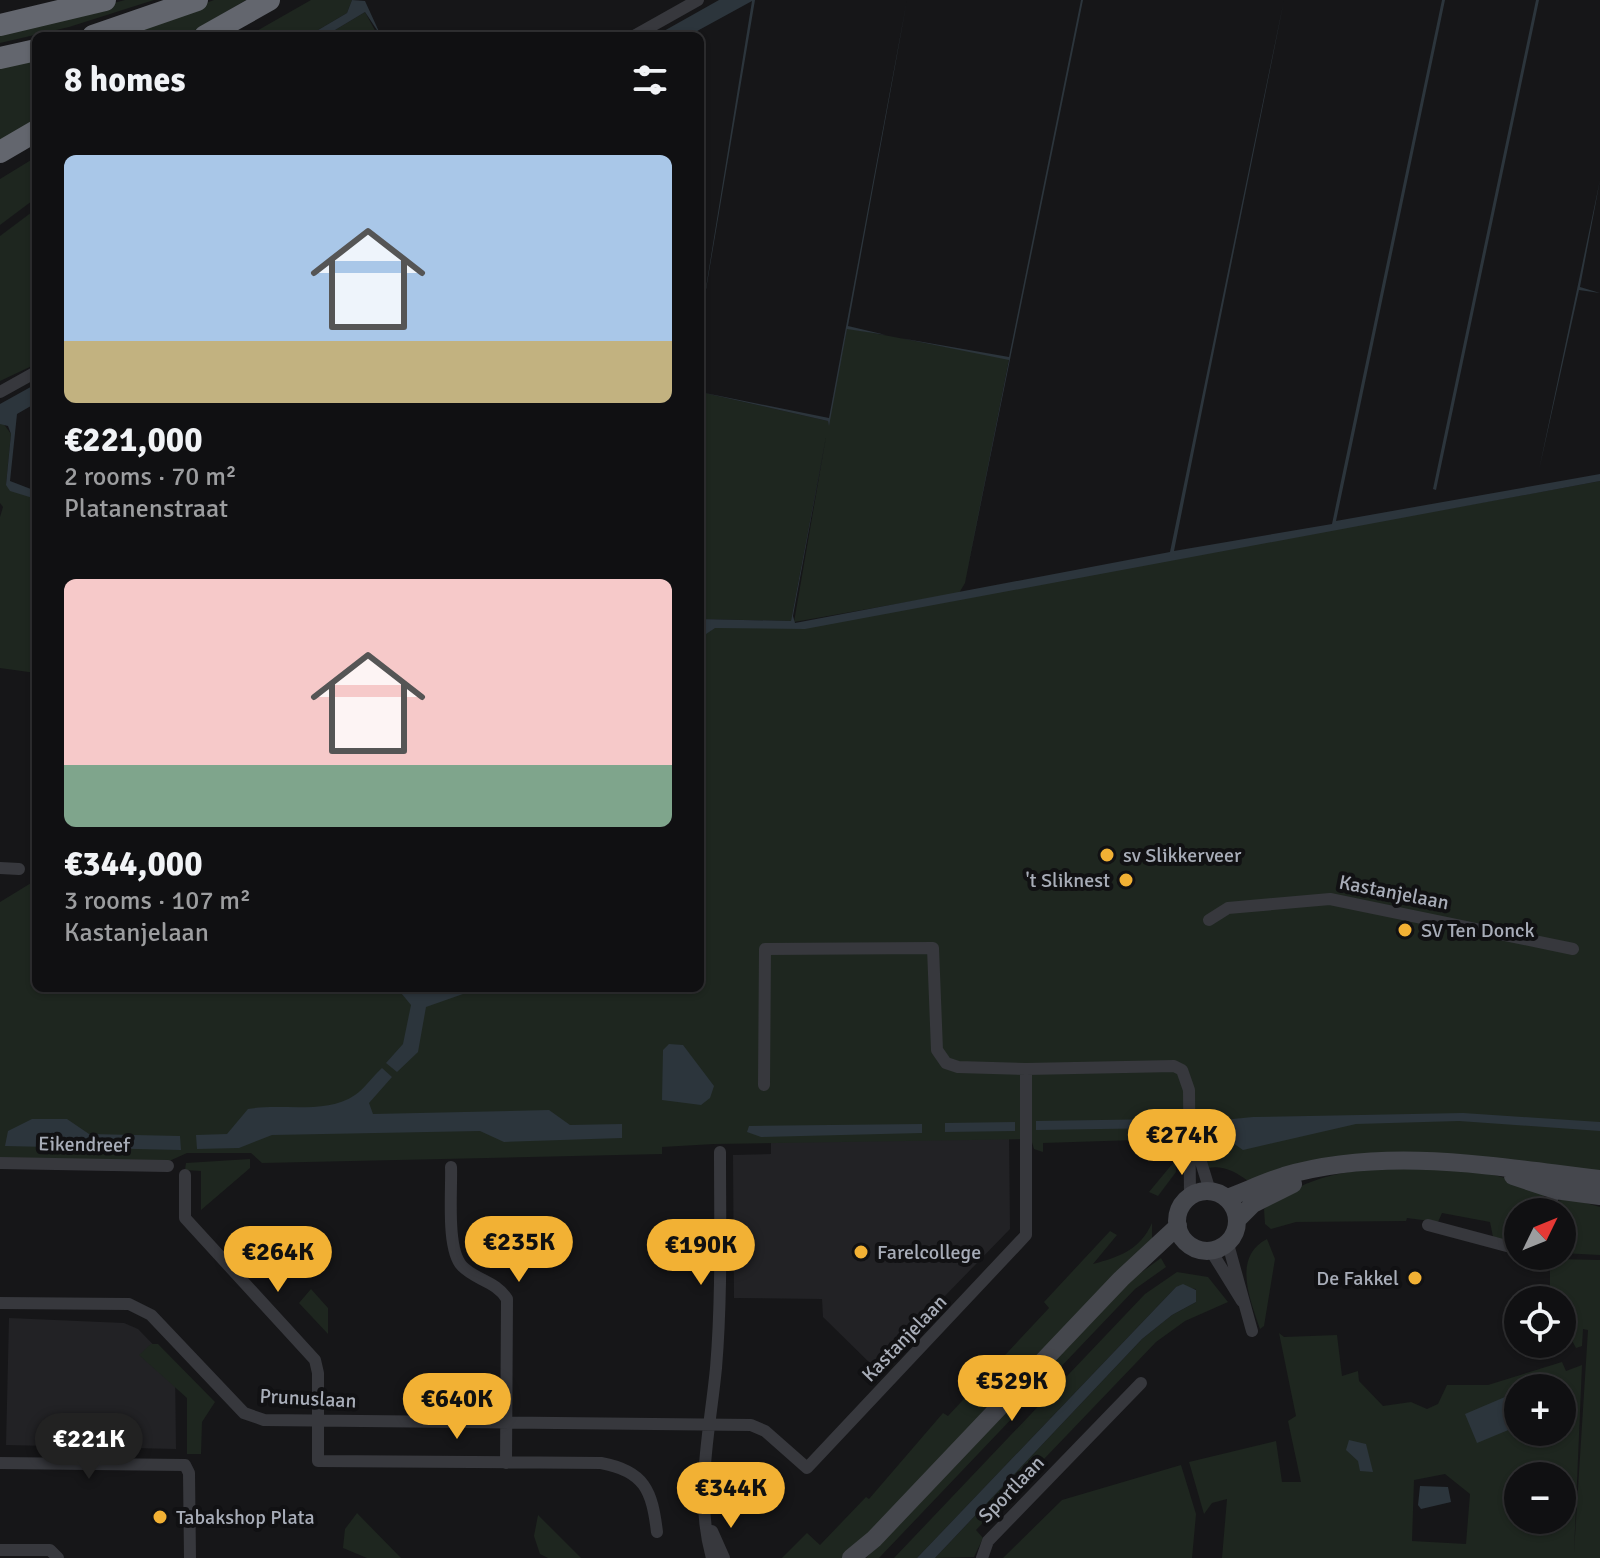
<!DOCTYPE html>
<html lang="en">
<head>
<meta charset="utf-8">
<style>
	:root { --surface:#101012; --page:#19191b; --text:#f1f3f6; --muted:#9c9d9f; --line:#303032; --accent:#f2b134 }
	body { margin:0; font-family:Signika,sans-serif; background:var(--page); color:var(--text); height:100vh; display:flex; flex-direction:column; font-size:30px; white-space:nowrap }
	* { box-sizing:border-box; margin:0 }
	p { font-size:26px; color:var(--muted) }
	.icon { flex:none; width:44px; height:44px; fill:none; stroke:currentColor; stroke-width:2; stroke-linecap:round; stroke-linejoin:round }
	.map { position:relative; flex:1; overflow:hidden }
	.drawer { position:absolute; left:32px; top:32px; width:672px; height:960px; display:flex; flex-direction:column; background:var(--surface); border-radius:12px; box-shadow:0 2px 6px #0004,0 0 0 2px var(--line) }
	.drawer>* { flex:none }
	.needle { width:52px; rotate:47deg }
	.tools { position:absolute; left:1504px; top:1198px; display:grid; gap:16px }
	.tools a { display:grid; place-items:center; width:72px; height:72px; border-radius:50%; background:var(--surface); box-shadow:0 2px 6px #0004,0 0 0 2px var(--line); font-size:40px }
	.price { position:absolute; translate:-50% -68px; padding:0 18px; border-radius:28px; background:var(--accent); color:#111; font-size:26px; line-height:52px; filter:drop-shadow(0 2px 4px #0008) }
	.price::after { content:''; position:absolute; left:50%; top:48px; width:24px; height:18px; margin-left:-12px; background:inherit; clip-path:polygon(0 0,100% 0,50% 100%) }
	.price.active { background:#222; color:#fff }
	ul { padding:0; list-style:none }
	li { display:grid; align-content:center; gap:16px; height:424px; padding:0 32px }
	li span { display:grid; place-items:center; height:248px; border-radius:12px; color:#555 }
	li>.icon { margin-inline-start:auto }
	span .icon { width:144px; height:144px; fill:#fffc; stroke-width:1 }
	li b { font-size:34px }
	h2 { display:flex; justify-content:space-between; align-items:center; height:96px; padding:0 32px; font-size:34px }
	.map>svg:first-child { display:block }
</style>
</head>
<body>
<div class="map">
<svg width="1600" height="1558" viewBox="0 0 1600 1558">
	<rect width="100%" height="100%" fill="#161618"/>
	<path fill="#222225" d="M 1009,1131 L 1010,1229 L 875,1368 L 823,1317 L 822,1299 L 734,1298 L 733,1155 L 771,1154 L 771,1137 Z
		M 9,1318 L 124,1323 L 138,1329 L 175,1367 L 176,1449 L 6,1445 Z"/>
	<path fill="#1e261f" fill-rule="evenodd" d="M 125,0 L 154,0 L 69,27 L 0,43 L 0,33 Z
		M 214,0 L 246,0 L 185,36 L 119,36 Z
		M 311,0 L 352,0 L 347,13 L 308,36 L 248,36 Z
		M 365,12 L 378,36 L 325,36 Z
		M 36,58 L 36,120 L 0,141 L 0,66 Z
		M 36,157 L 36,198 L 0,225 L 0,179 Z
		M 36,209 L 36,364 L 0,381 L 0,236 Z
		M 847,328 L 1009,359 L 965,583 L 959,593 L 794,622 L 826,437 L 791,621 L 700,619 L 700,392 L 828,421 L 828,425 Z
		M 3,423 L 11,434 L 6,485 L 36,496 L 36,673 L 0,668 L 0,517 L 3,507 L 0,503 L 0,424 Z
		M 1600,481 L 1600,1170 L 1581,1173 L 1456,1155 L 1248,1181 C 1235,1171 1222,1165 1208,1168 L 1202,1153 L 1174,1139 L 1176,1172 L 1158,1196 L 1149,1192 L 1173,1163 L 1167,1139 L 1043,1143 L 1043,1152 L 1034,1149 L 1031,1139 L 714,1144 L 662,1147 L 662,1154 L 262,1163 L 251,1153 L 187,1153 L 167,1162 L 0,1158 L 0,902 L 36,880 L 36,988 L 700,988 L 700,627 L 801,627 Z
		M 250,1159 L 250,1168 L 201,1210 L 201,1171 L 185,1170 L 186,1163 Z
		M 1419,1167 L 1491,1174 L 1540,1188 L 1546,1201 L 1542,1212 L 1518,1212 L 1518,1244 L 1493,1237 L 1490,1222 L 1442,1213 L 1438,1222 L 1407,1218 L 1406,1221 L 1296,1222 L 1271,1229 L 1265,1224 L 1264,1209 C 1316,1169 1357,1170 1419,1167 Z
		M 1568,1198 L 1600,1207 L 1600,1255 L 1562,1253 L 1562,1212 L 1553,1212 L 1558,1201 Z
		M 1152,1223 L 1152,1241 L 845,1558 L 782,1558 L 807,1533 L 820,1545 L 866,1497 L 869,1499 L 943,1413 L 948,1416 L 1049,1308 L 1044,1302 L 1110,1231 L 1117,1235 L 1093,1264 C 1119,1257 1140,1250 1152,1223 Z
		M 1267,1239 L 1275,1259 L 1264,1326 L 1260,1329 C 1250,1299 1232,1257 1267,1239 Z
		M 1161,1258 L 1166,1267 L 1135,1289 L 879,1558 L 866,1558 L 1128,1282 Z
		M 1554,1259 L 1600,1260 L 1600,1558 L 1222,1558 L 1227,1499 L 1212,1503 L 1204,1514 L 1189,1462 L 1276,1441 L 1282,1482 L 1301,1482 L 1288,1421 L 1296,1416 L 1279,1333 L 1284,1337 L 1337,1335 L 1342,1376 L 1358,1371 L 1359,1381 L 1383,1406 L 1411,1402 L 1427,1409 L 1438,1404 L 1447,1385 L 1488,1385 L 1562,1362 L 1566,1371 L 1582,1365 L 1574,1552 L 1588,1330 L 1583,1329 L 1582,1346 L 1576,1348 L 1562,1322 L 1562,1300 L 1550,1300 L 1550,1262 ZM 1518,1388 L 1562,1388 L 1562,1432 L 1518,1432 ZM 1445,1474 L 1470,1494 L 1466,1544 L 1412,1541 L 1414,1480 ZM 1518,1476 L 1562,1476 L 1562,1520 L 1518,1520 Z
		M 1177,1272 L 1208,1277 L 1228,1302 L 1185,1321 L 1156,1342 L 976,1530 L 983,1538 L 974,1557 L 935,1558 L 1142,1339 L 1172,1315 L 1196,1302 L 1196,1289 L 1176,1287 L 917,1558 L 894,1558 L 1145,1294 Z
		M 311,1289 L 328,1308 L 328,1334 L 299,1303 Z
		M 151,1344 L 158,1344 L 215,1402 L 202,1422 L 201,1454 L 187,1454 L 187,1398 L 139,1355 Z
		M 1181,1465 L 1196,1514 L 1192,1558 L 1003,1558 L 1062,1500 Z
		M 357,1513 L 401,1558 L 367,1558 L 343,1548 L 345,1529 Z
		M 538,1515 L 581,1558 L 548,1558 L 540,1554 L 534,1536 Z"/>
	<path fill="#2c353c" d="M 352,0 L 365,1 L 381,36 L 365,12 L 325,36 L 308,36 L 347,13 Z
		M 719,0 L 755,0 L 700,325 L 752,1 L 688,36 L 655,36 Z
		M 907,0 L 848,326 L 886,335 L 847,329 L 829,426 L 828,421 L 700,392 L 829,418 Z
		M 1081,0 L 1083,0 L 965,581 L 1009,360 L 900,338 L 1009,357 Z
		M 1284,0 L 1174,551 L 1332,524 L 1442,0 L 1445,0 L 1336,521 L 1600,474 L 1600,481 L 805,629 L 715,628 L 700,638 L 700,619 L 791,621 L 826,437 L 793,616 L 795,623 L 1170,552 Z
		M 1536,0 L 1539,0 L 1436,490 L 1433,489 Z
		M 1600,180 L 1580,287 L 1600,293 L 1579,290 L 1539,470 Z
		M 36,384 L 36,403 L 17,414 L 10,481 L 36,491 L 36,499 L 10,491 L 6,485 L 11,434 L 8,426 L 0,424 L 0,404 Z
		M 397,988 L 480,988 L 426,1007 L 418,1052 L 397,1072 L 386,1063 L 403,1044 L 411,1005 Z
		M 669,1044 L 683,1045 L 714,1086 L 710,1098 L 701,1105 L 662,1100 L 663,1050 Z
		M 382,1068 L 392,1077 L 369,1103 L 373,1114 L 549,1110 L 570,1125 L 622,1124 L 622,1138 L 504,1142 L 480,1131 L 272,1135 L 239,1148 L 197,1149 L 196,1135 L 227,1134 L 248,1109 C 281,1103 326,1115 355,1095 C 364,1089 373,1076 382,1068 Z
		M 1463,1113 L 1600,1122 L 1600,1131 L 1459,1121 L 1356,1124 L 1243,1150 L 1233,1143 L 1221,1124 L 1223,1120 L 1253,1117 Z
		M 32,1119 L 67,1119 L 89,1134 L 180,1136 L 181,1150 L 5,1146 L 8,1131 Z
		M 1165,1119 L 1169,1122 L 1167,1128 L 1036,1130 L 1036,1121 Z
		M 1015,1122 L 1015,1131 L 945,1132 L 945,1123 Z
		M 922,1124 L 922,1133 L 761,1137 L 747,1132 L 749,1126 Z
		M 1183,1284 L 1196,1290 L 1196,1302 L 1172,1315 L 1142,1339 L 935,1558 L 917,1558 L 1176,1287 Z
		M 1512,1394 L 1518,1408 L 1518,1426 L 1477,1443 L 1465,1414 Z
		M 1349,1440 L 1366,1444 L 1373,1472 L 1360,1471 L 1358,1461 L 1346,1450 Z
		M 1420,1486 L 1448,1487 L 1451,1502 L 1421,1509 L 1418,1505 Z"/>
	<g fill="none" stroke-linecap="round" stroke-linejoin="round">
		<path stroke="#37383d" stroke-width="12" d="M 634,36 L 698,0
			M 0,392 L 36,372
			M 0,868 L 19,869
			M 1209,920 L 1228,908 L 1330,899 L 1573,949
			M 764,1085 L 765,949 L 933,948 L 937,1050 L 946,1063 L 958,1067 L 1026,1069 L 1174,1066 L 1182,1070 L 1189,1090 L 1190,1196
			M 1192,1133 L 1210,1191
			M 0,1163 L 168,1166
			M 451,1167 C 452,1190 446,1249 462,1266 C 475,1280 496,1281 507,1299 L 506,1463
			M 185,1175 L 185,1218 L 315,1360 L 318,1373 L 318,1461 L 601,1463 C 645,1471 652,1491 657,1532
			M 1548,1212 L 1555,1190
			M 1428,1225 L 1518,1249
			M 1228,1244 L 1252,1331
			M 1211,1251 L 1242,1301
			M 0,1303 L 129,1304 L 151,1315 L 244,1413 L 264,1420 L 751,1425 L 765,1431 L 807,1468 L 1026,1235 L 1026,1069
			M 0,1463 L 185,1465 L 189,1473 L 190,1558
			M 712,1531 L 724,1558
			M 0,1550 L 50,1550 L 58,1558
			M 712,1558 C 694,1495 710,1431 716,1368 C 722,1296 720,1224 720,1152
			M 982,1558 L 988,1541 L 1141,1383"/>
		<path stroke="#45474d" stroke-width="18" d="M 1513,1176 L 1555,1190 L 1600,1196
			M1177 1221a30 30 0 1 1 60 0a30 30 0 1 1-60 0Z
			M 1227,1198 C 1246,1191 1265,1182 1284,1176 C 1387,1146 1496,1167 1600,1179
			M 1238,1219 L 1253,1204 L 1293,1184
			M 851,1558 L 874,1539 L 1121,1279 L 1178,1226"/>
		<path stroke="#63666e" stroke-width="22" d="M 0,25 L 105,0
			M 93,36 L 197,0
			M 205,36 L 269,0
			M 0,58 L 36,50
			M 0,152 L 36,131"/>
	</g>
	<g fill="#f2b134" stroke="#111113" stroke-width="3">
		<circle cx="1107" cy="855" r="8"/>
		<circle cx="1126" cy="880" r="8"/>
		<circle cx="1405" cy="930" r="8"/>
		<circle cx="861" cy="1252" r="8"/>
		<circle cx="1415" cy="1278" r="8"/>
		<circle cx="160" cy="1517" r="8"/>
	</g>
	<g text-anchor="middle" stroke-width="8" stroke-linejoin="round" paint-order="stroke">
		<g font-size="20" fill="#a8adb8" stroke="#111113" text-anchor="start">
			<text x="1123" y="862">sv Slikkerveer</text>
			<text x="1110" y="887" text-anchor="end">'t Sliknest</text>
			<text x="1421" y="937">SV Ten Donck</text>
			<text x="877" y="1259">Farelcollege</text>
			<text x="1399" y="1285" text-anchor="end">De Fakkel</text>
			<text x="176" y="1524">Tabakshop Plata</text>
		</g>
		<g font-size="20" fill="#a8adb8" stroke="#111113">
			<text transform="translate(1394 892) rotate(11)" y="7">Kastanjelaan</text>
			<text transform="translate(84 1144) rotate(1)" y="7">Eikendreef</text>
			<text transform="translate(904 1338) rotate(-46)" y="7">Kastanjelaan</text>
			<text transform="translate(308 1398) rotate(3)" y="7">Prunuslaan</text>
			<text transform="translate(1011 1489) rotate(-46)" y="7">Sportlaan</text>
		</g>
	</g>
</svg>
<div class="tools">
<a><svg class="needle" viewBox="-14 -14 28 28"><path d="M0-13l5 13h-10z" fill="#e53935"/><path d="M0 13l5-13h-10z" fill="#9c9d9f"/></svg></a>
<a><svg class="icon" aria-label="locate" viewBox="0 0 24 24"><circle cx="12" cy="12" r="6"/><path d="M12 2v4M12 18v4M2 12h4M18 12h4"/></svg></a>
<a>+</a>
<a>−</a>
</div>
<b class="price" style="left:1182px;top:1177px">€274K</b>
<b class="price" style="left:519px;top:1284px">€235K</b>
<b class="price" style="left:701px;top:1287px">€190K</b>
<b class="price" style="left:278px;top:1294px">€264K</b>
<b class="price" style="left:1012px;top:1423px">€529K</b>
<b class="price" style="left:457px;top:1441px">€640K</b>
<b class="price active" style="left:89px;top:1481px">€221K</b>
<b class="price" style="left:731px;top:1530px">€344K</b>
<section class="drawer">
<h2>8 homes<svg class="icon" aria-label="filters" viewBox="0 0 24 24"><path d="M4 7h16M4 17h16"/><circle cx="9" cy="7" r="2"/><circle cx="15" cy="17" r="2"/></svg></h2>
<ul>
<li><span style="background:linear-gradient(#a9c7e8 75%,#c2b280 0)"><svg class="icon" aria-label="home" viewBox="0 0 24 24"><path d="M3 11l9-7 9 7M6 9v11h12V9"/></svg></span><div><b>€221,000</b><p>2 rooms · 70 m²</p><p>Platanenstraat</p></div></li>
<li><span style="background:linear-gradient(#f6c9c9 75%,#7fa58c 0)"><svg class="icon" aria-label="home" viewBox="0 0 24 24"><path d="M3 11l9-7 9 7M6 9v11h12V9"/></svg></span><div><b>€344,000</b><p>3 rooms · 107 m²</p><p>Kastanjelaan</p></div></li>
</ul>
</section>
</div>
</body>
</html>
